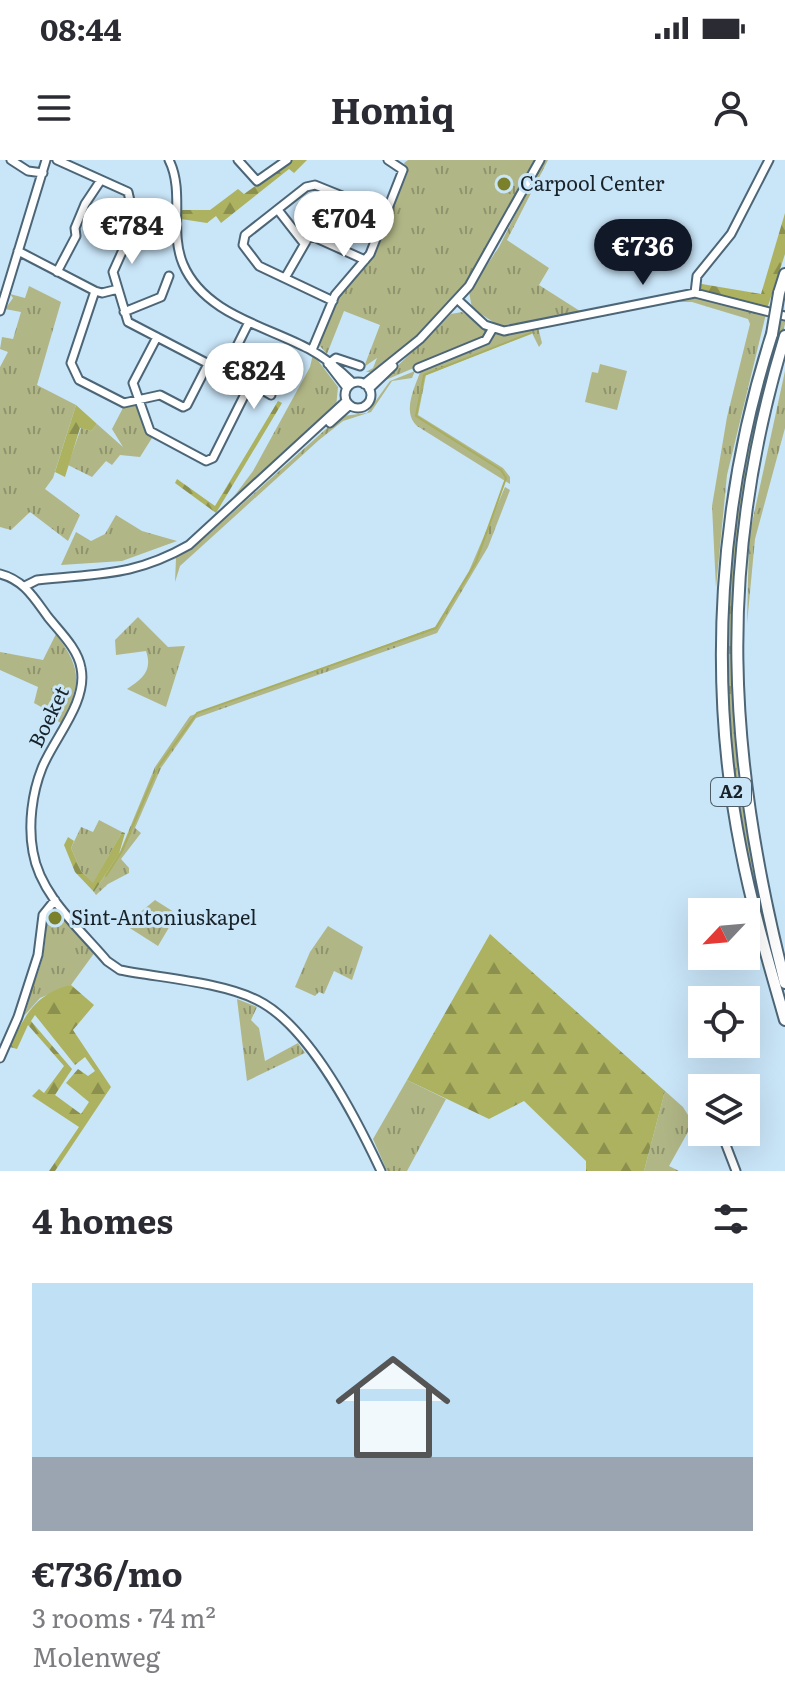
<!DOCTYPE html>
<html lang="en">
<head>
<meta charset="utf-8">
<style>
	:root { --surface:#fff; --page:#f7f7f7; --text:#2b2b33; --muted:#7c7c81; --accent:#111827 }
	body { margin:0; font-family:Literata,serif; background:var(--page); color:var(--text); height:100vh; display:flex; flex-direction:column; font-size:30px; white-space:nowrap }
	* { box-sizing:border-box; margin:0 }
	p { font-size:26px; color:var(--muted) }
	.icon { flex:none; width:44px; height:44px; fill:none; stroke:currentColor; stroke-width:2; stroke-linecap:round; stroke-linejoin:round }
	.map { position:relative; height:1011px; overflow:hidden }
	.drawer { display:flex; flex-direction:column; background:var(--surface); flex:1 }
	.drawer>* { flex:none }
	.needle { width:52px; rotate:244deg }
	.buttons { position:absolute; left:688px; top:738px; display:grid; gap:16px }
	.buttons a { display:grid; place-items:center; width:72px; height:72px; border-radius:0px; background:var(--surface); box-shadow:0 8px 32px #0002; font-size:40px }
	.price { position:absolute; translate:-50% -68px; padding:0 18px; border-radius:28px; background:#fff; color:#222; font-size:26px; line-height:52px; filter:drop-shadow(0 2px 4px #0008) }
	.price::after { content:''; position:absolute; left:50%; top:48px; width:24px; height:18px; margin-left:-12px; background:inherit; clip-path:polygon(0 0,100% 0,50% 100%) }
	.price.on { background:var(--accent); color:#fff }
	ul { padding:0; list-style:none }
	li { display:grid; align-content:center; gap:16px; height:424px; padding:0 32px }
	li span { display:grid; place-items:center; height:248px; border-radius:0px; color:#555 }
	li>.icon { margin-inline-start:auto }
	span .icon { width:144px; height:144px; fill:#fffc; stroke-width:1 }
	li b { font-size:34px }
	h2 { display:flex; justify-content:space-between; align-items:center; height:96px; padding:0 32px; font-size:34px }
	.status { display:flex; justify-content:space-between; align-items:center; height:56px; padding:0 40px; background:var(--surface); direction:ltr }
	.status svg { height:22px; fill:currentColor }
	header { display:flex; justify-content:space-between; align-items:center; height:104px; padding:0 32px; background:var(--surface); font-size:36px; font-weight:700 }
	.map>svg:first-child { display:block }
</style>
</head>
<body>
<div class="status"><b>08:44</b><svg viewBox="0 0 49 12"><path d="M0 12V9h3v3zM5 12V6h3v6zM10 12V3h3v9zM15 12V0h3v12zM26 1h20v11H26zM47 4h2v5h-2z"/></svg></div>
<header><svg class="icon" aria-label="menu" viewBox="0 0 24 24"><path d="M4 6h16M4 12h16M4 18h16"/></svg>Homiq<svg class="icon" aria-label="person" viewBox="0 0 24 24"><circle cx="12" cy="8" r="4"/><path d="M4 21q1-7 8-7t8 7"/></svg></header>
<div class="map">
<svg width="785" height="1011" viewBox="0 0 785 1011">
	<defs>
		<pattern id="grass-tufts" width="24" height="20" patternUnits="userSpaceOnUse" patternTransform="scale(2)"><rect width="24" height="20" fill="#b1b686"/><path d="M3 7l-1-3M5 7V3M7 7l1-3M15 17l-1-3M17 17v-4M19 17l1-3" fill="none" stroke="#8f946e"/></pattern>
		<pattern id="forest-firs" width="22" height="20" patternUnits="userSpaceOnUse" patternTransform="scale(2)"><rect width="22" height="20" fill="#acb25f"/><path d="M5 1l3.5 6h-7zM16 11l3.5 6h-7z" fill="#8b904e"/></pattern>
	</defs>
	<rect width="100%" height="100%" fill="#c9e5f8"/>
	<path fill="url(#grass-tufts)" d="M 408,0 L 534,0 C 519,27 507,55 492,82 C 462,136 421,176 373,212 L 366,212 L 373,208 L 377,198 L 364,207 L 380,165 L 344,151 L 327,194 L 319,185 L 346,121 L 373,96 L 408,12 L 404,3 Z
		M 543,0 L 548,0 L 507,80 L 549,108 L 539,125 L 583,153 L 499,166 L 472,148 L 469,132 L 499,87 Z
		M 29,126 L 61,142 L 37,225 L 76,245 L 53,318 L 45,329 L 80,355 L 68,381 L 30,352 L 11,370 L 0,367 L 0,207 L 8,192 L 0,189 L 2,177 L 13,179 L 21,152 L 5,149 L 13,138 L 10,134 L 25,138 Z
		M 692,136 L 766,154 L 727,315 L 716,428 L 712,346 L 727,257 L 750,164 L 748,159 L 692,142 L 669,142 Z
		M 462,152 L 487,169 L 486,177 L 381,222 L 451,154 Z
		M 780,158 L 785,159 L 785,164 L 766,236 L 733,459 L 733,522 L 738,621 L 761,757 C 750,712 740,666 733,620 C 711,467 737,305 780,158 Z
		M 538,167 L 542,183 L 539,187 L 532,173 L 426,215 L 418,255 L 503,308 L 510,317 L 510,324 L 417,266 C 401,251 416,226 421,209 L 498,172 Z
		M 313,194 L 338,227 L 336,248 L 220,355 L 253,311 L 310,207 Z
		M 600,204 L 627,211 L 617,250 L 585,242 L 592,212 L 598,213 Z
		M 415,211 L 412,218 L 392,221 L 371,252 L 343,261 L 319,280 L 180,406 L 175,422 L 176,398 L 201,381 L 326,269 L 343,256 L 367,253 L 390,221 Z
		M 785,211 L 785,268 L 755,379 L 747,464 L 749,377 Z
		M 135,243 L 145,272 L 152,278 L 140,297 L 120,295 L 112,305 L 106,301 L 92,317 L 68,305 L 81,268 L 91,271 L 97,264 L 123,287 L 112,269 L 125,244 Z
		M 505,327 L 510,330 L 488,387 L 437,473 L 196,558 L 161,608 L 135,668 L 141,673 L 121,699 L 129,708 L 129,713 L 108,724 L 96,735 L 94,732 L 119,694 L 155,607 L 190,556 L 435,467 L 469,411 Z
		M 116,355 L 142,371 L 177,381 L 122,401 L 61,405 L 76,372 L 91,381 L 105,374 Z
		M 138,457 L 168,487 L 185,486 L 166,547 L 127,529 C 142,519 153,511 146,491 L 116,495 L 115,480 Z
		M 56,474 C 82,509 82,524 61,563 L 41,552 L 43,548 L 34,543 L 38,527 L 0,510 L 0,492 L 43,500 Z
		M 99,660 L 122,672 L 93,724 L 81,711 L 71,688 L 81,667 L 93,672 Z
		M 155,740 L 177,754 L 158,786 L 125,765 Z
		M 49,753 L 61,755 L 95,792 L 71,825 L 40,838 L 24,856 L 43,797 Z
		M 328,766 L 363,787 L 352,820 L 334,811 L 324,834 L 319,832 L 315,836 L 295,827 L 310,792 Z
		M 237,839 L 257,847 L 251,860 L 259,868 L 265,901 L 298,883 L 305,893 L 247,921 Z
		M 407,920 L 446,939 L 407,1011 L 387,1011 L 373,979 Z
		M 665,931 L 683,947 L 693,963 L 669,1006 L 679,1011 L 644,1011 Z"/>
	<path fill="url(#forest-firs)" fill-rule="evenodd" d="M 292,0 L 307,0 L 294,13 L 289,9 L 221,63 L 216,56 L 207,63 L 181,59 L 181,50 L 210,50 L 238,29 L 244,34 Z
		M 785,53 L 785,94 L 767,149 L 699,131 L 696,123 L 761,134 Z
		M 278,241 L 282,243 L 216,353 L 175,323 L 177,319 L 215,346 Z
		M 76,245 L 97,264 L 91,271 L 80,268 L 65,317 L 55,312 Z
		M 122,672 L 125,673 L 119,694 L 94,732 L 75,712 L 64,685 L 68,677 L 74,681 L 71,688 L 81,711 L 93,723 Z
		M 490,774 L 665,931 L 644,1011 L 586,1011 L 586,1001 L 524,941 L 489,959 L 407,920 Z
		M 71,825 L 94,845 L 73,870 L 111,927 L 55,1011 L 49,1011 L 79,967 L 32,936 L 39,929 L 44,933 L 64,906 L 28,865 L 17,889 L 10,887 C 24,856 36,833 71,825 ZM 35,855 L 75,905 L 85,897 L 95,911 L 88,916 L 78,909 L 66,923 L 89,942 L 81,954 L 55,935 L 72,909 L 31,861 Z"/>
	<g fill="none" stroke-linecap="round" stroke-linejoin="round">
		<path stroke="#a8ae5c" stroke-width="2" d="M 106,716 L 122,691 L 158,607 L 197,553 L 436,468 L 476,402 L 506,318 L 501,310 L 416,256 L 424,215 L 531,173
			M 8,889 L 33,828 L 47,765"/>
		<g stroke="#4d6677" stroke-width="11">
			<path id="minor" d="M 11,0 L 28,11 L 43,13
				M 57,0 L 128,32 L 135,63 L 113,112 L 128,162 L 224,212 L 249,162
				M 169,0 C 185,32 169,71 183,104 C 204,154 266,166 309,189 C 326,198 340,210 353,223
				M 238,0 L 257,21 L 287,0
				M 278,50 L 303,82
				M 133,55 L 145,53 L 165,64
				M 18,91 L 95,131 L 102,133 L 118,129
				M 57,112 L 76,76 L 75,68 L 85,44 L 101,20
				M 285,118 L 308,78 L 314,77 L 365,100
				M 95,131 L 71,203 L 79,220 L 124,243 L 160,235 L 183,247 L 187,245 L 208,204
				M 695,133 L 697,116 L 731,74 L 769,0
				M 458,140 L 485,165 L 504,171 L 695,133 L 785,156
				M 333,141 L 259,106 L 243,85 L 245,75 L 306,27 L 315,25 L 387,54
				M 0,151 L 46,0
				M 124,152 L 161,137 L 169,116
				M 157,177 L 133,223 L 150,271 L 206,301 L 213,298 L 247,230 L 246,224 L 224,212
				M 312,190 L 335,135 L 370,94 L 403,10 L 388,0
				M 328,204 L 336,198 L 360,206
				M 330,206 L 347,228
				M 418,208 L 486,180 L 493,168
				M345 235a13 13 0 1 1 26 0a13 13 0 1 1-26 0Z
				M 364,224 L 420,179 L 469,126 L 540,0
				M 248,226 L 252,224 L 271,235
				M 369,229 L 393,206
				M 330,263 L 350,245
				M 0,414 C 24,420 34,438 48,457 C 60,472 78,489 81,508 C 88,542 54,578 42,608 C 32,633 28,665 33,692 C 40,735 80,769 107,801 L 120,810 C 161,818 221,822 257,840 C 310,866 357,960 381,1011
				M 25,426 L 37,420 C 98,413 133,417 189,385 L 346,241
				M 0,898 L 18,857 L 38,795 L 43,755 L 55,740
				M 721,972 L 736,1011"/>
		</g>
		<g stroke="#4d6677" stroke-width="14">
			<path id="highway" d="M 779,133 L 785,114
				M 772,174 C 719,338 707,520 741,690 C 752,747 769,804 785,860
				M 785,176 C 716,401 727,598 785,823"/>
		</g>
		<use href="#minor" stroke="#fff" stroke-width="7"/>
		<use href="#highway" stroke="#fff" stroke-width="10"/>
		<g stroke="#4d6677" stroke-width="14" stroke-linecap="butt">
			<path id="highway-bridge" d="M 772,174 L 779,133"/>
		</g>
		<use href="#highway-bridge" stroke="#fff" stroke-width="10"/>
	</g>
	<g fill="#7b802a" stroke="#c9e5f8" stroke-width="3">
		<circle cx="504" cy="24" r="8"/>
		<circle cx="55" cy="758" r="8"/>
	</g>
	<g text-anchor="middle" stroke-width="6" stroke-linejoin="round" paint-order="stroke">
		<rect fill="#c9e5f8" stroke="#4d5c67" stroke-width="2" x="711" y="618" width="40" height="28" rx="6"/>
		<g font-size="18" font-weight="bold" fill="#182229">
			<text x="731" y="638">A2</text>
		</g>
		<g font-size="20" fill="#182229" stroke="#c9e5f8" text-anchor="start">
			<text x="520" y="31">Carpool Center</text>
			<text x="71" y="765">Sint-Antoniuskapel</text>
		</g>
		<g font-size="20" fill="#182229" stroke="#c9e5f8">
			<text transform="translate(49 557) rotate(-64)" y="7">Boeket</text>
		</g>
	</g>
</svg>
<div class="buttons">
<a><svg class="needle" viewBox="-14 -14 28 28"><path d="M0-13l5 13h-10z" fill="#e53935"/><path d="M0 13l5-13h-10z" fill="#7c7c81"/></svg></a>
<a><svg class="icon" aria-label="locate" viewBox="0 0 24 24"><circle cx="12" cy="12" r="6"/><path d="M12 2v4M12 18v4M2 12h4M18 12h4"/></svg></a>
<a><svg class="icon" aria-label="layers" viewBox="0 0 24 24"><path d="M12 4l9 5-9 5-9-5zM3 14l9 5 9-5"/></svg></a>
</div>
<b class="price" style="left:344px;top:99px">€704</b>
<b class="price" style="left:132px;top:106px">€784</b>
<b class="price on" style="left:643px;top:127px">€736</b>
<b class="price" style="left:254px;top:251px">€824</b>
</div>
<section class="drawer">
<h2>4 homes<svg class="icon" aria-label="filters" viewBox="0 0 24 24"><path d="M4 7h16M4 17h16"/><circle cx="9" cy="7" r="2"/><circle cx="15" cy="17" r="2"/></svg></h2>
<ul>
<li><span style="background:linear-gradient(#bfe0f5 70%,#9aa5b1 0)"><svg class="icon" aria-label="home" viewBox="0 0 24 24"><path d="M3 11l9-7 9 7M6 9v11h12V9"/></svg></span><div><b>€736/mo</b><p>3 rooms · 74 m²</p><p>Molenweg</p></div></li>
</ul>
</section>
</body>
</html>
